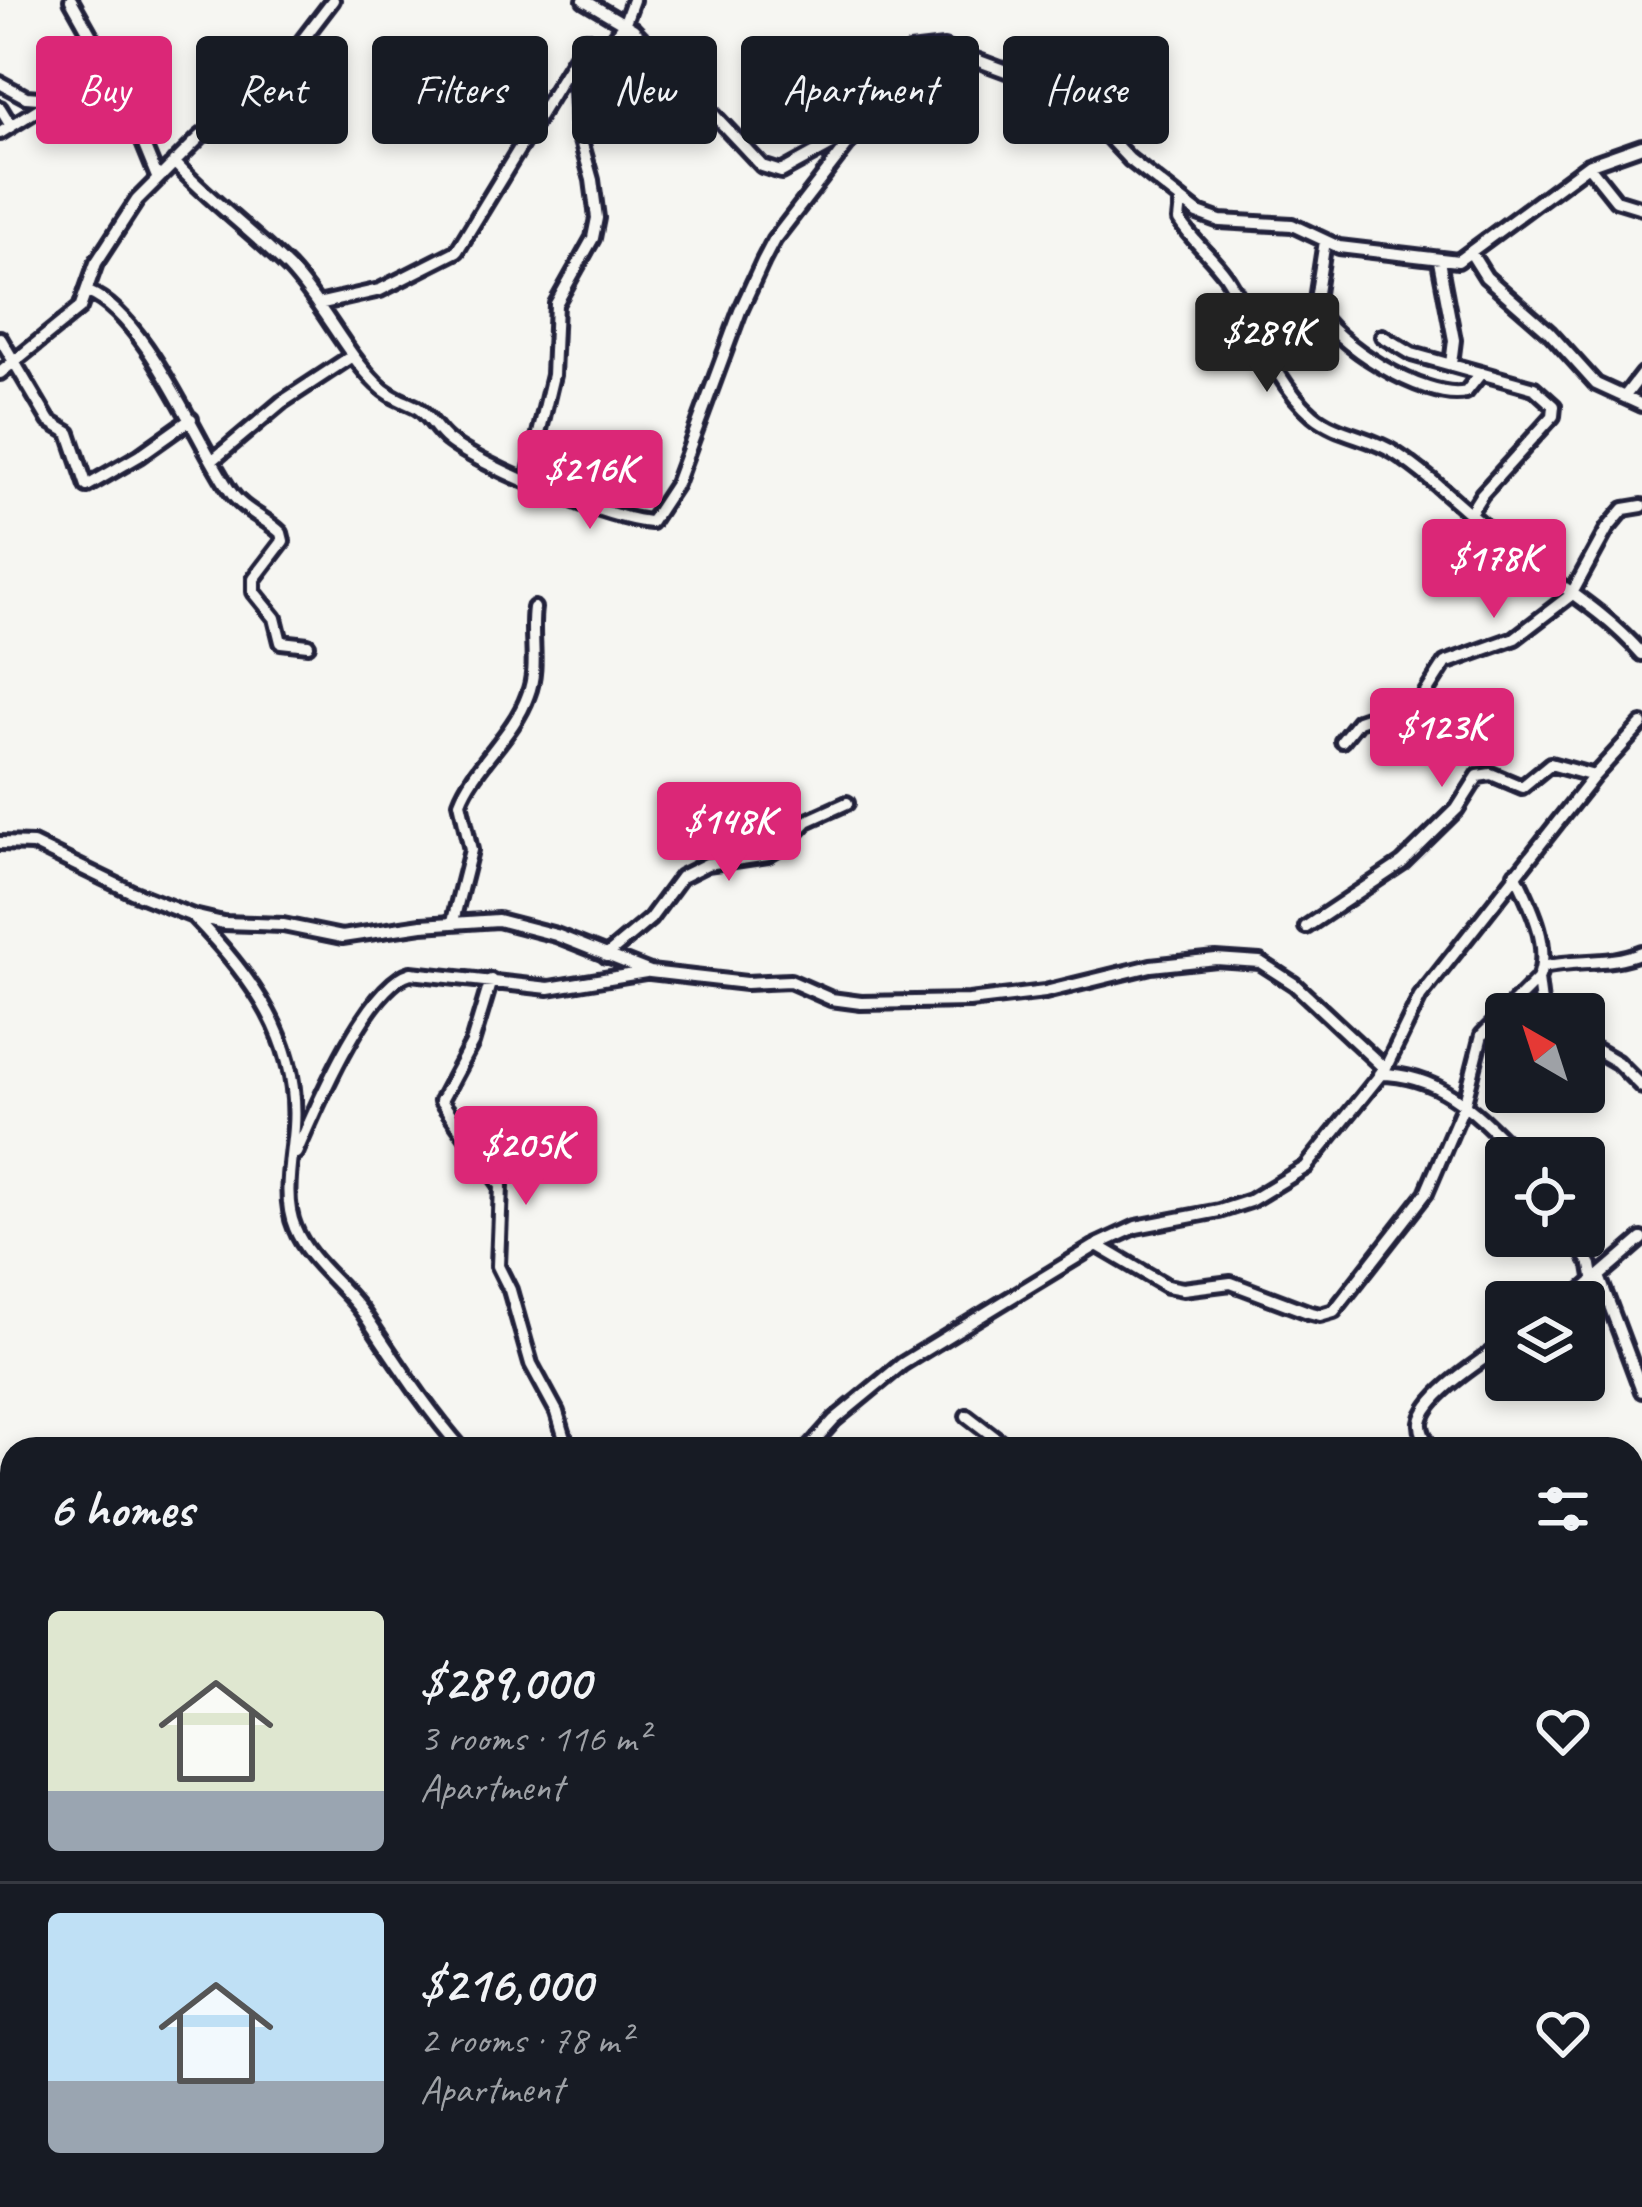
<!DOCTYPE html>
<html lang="en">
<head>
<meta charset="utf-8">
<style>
	:root { --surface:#171b24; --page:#242831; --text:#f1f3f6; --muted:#9ea1a6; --line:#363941; --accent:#db2777 }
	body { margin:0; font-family:Caveat,sans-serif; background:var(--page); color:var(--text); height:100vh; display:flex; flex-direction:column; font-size:45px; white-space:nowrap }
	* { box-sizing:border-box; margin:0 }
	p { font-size:39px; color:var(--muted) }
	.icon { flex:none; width:66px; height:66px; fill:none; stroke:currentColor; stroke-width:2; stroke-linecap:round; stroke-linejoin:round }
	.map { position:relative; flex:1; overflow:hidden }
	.details { position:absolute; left:0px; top:1437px; width:1644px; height:771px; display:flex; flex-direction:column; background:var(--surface); border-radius:36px 36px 0 0; box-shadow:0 6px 18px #0003 }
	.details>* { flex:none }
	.hud { position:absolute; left:36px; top:36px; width:1572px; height:108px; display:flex; gap:24px }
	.needle { width:78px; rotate:321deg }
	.fabs { position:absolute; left:1485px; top:993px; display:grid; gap:24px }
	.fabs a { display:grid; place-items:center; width:120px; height:120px; border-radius:12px; background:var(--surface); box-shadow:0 6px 18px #0003; font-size:60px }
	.price { position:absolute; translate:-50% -102px; padding:0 27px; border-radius:12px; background:var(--accent); color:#fff; font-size:39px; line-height:78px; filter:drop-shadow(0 3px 6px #0008) }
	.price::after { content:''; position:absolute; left:50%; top:72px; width:36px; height:27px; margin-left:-18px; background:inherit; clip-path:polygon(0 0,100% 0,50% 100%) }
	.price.current { background:#222; color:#fff }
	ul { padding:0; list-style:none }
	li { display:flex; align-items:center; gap:36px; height:300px; padding:0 48px }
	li+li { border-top:3px solid var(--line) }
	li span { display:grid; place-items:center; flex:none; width:336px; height:240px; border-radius:12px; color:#555 }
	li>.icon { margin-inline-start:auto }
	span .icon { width:144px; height:144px; fill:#fffc; stroke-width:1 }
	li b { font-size:51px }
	h2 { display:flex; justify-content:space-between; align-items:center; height:144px; padding:0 48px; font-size:51px }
	.pill { padding:0 42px; border-radius:12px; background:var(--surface); box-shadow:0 6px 18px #0003; font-size:42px; line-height:108px }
	.pill.current { background:var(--accent); color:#fff }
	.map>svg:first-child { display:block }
</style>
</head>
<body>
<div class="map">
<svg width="1642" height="2207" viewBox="0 0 1642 2207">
	<rect width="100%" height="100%" fill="#f6f6f2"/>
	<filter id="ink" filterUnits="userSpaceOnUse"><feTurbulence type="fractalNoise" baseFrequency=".00833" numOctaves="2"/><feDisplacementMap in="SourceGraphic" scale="24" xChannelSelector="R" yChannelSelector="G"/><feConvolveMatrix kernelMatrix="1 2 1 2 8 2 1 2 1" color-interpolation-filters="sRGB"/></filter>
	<g filter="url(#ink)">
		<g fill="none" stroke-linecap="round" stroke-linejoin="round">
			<g stroke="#22223b" stroke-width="20">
				<path id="minor" d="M 71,0 L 121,89 L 157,177
					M 584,0 L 633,29 L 762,166 L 781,172 L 841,139 L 898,60 L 910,52 L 944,48 L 1014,74 L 1096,124 L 1129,159 L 1198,213 L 1220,221 L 1292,225 L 1339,247 L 1458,261 L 1588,165 L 1642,146
					M 0,83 L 26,97 L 53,99
					M 0,108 L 11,126
					M 0,133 L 55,99 L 103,57
					M 174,162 C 210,201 252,231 289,268 C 323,304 343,350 377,384 C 390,397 402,400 416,407 C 429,414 436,431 448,440 C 482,467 608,519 651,522 L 676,484 L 740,311 L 763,261 L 774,240 L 852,139 L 870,101
					M 1588,165 L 1616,200 L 1642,208
					M 1181,202 L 1179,220 C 1192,241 1212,256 1226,276 C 1256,321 1270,378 1313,415 C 1337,435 1369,436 1395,453 C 1435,479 1470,516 1508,546 C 1553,582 1604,610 1642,654
					M 1325,241 L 1315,306 C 1331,342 1426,402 1466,392 L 1481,373
					M 1471,253 L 1486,277 L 1549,332 L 1596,384 L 1642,405
					M 1439,261 L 1454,340 L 1451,364
					M 88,292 C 147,316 195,440 230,491 C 242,510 266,518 281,533 L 283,541 L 254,579 L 254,592 L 275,618 L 281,642 L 308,645
					M 318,304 L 380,290 L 457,251 L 586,39
					M 1382,336 L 1412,354 L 1534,388 L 1554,406 L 1553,416 L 1482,494 L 1470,513
					M 0,338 L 49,421 L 69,433 L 87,486 L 139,456 L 191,419
					M 0,373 L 80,308 L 96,263 L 137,200 L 200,137 L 271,81 L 333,0
					M 1625,396 L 1642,374
					M 213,460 L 282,402 L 352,356
					M 528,480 L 553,375 L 556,304 L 593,238 L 597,218 L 592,180 L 578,130 L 576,89 L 625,22 L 633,0
					M 1342,741 L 1358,721 L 1422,699 L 1445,663 L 1515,638 L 1571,595 L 1607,529 L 1624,509 L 1642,506
					M 0,843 L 33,844 L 132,892 L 193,916 L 223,923 L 283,925 L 342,937 L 422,925 L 498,920 L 556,935 L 650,972 L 746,983 L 790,981 L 831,999 L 861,1003 L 969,1001 L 1045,992 L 1151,966 L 1216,959 L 1260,962 L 1294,984 L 1385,1069
					M 194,917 C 252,977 300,1041 294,1127 C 292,1158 282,1198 295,1228 C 308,1261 344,1285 364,1314 C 396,1361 424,1406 462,1449
					M 453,921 L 471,850 L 460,802 C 474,765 514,735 528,695 C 539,668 530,637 534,608
					M 1306,927 L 1402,863 L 1457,809 L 1478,776 L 1491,774 L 1522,787 L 1550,764 L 1594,776
					M 606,956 L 650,919 L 681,877 L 707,864 L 768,855 L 785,845 L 807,821 L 847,803
					M 1543,967 C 1577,959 1609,966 1642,952
					M 1538,979 L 1541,1003 L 1548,1014
					M 491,980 L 472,1043 L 441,1101 L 501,1186 L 498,1266 L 510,1290 L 531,1364 L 557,1412 L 568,1449
					M 1584,1043 L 1617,1062 L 1642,1087
					M 1379,1074 C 1443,1074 1479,1116 1521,1158
					M 296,1153 C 315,1110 367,985 411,973 L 549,988 L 646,972
					M 1574,1236 L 1591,1265 L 1594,1283
					M 1097,1245 L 1167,1286 L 1183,1289 L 1231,1283 L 1308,1312 L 1320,1315 L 1334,1311 L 1426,1193 L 1465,1102 L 1482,1035 L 1538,979 C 1552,946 1530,904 1515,873
					M 1600,1279 L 1642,1391
					M 1569,1302 L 1642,1239
					M 967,1416 L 1010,1449
					M 808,1449 L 834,1420 L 902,1364 L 1097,1245 L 1136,1227 L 1219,1211 L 1250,1201 L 1306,1167 L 1385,1069 L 1420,997 L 1594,776 L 1642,724
					M 1431,1449 C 1426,1441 1420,1432 1421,1422 C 1426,1394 1484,1359 1506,1343
					M 1632,2118 L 1642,2090
					M 1632,2170 L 1642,2171
					M 199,2196 L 216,2197 L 246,2207
					M 716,2196 L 725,2207
					M 148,2199 L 160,2202 L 198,2196
					M 0,2200 L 12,2182
					M 1143,2207 L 1147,2196"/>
			</g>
			<use href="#minor" stroke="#f6f6f2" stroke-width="10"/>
		</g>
	</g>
</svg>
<div class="fabs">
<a><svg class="needle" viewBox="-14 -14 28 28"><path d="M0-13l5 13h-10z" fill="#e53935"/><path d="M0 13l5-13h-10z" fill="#9ea1a6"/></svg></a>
<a><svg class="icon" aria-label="locate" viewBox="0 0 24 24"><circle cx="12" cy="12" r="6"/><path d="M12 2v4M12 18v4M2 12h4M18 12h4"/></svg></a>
<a><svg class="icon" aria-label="layers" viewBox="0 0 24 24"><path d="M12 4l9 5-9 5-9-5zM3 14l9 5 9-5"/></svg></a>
</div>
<b class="price current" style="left:1267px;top:395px">$289K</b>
<b class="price" style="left:590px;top:532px">$216K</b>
<b class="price" style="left:1494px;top:621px">$178K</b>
<b class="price" style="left:1442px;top:790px">$123K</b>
<b class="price" style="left:729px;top:884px">$148K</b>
<b class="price" style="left:526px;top:1208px">$205K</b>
<div class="hud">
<a class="pill current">Buy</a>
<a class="pill">Rent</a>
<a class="pill">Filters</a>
<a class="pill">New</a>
<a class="pill">Apartment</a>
<a class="pill">House</a>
</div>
<section class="details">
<h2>6 homes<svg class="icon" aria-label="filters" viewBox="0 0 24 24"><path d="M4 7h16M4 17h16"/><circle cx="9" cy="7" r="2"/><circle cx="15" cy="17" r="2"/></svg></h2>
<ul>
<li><span style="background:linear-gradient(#dfe7d0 75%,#9aa5b1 0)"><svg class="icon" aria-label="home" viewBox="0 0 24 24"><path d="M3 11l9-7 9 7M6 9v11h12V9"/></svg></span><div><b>$289,000</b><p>3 rooms · 116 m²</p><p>Apartment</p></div><svg class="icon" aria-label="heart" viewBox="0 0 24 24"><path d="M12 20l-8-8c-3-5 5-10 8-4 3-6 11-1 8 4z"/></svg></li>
<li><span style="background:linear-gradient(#bfe0f5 70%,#9aa5b1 0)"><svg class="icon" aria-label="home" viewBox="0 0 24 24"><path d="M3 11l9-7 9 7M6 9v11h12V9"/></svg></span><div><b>$216,000</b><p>2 rooms · 78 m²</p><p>Apartment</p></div><svg class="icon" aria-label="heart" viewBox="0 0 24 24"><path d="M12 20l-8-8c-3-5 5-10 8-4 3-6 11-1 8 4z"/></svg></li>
</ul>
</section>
</div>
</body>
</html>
